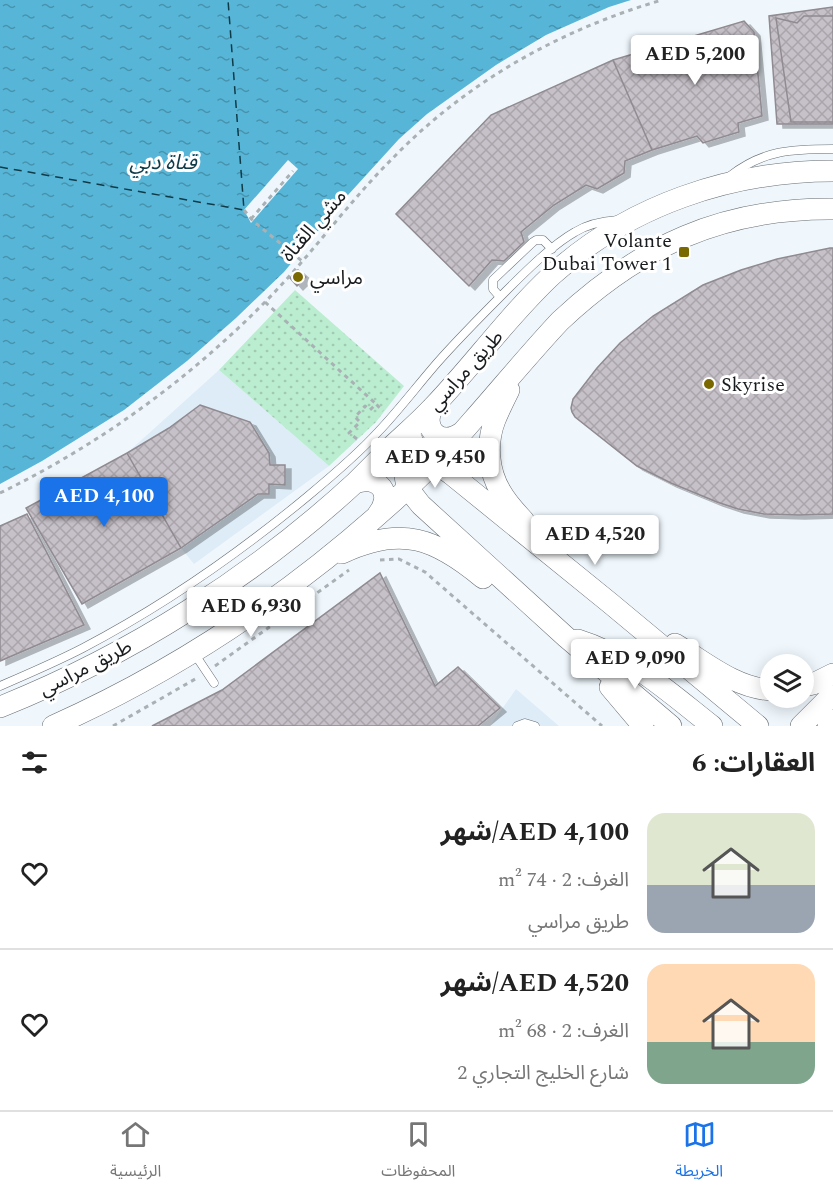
<!DOCTYPE html>
<html lang="ar">
<head>
<meta charset="utf-8">
<style>
	:root { --surface:#fff; --page:#f6f6f6; --text:#222; --muted:#767676; --line:#e0e0e0; --accent:#1a73e8 }
	body { margin:0; font-family:Spectral,"Noto Sans Arabic",serif; background:var(--page); color:var(--text); direction:rtl; height:100vh; display:flex; flex-direction:column; font-size:22px; white-space:nowrap }
	* { box-sizing:border-box; margin:0 }
	p { font-size:20px; color:var(--muted) }
	.icon { flex:none; width:33px; height:33px; fill:none; stroke:currentColor; stroke-width:2; stroke-linecap:round; stroke-linejoin:round }
	.map { position:relative; height:726px; overflow:hidden; direction:ltr }
	.drawer { display:flex; flex-direction:column; background:var(--surface); flex:1 }
	.drawer>* { flex:none }
	.fabs { position:absolute; left:760px; top:654px; display:grid; gap:12px }
	.fabs a { display:grid; place-items:center; width:54px; height:54px; border-radius:50%; background:var(--surface); box-shadow:0 3px 15px #0003; font-size:30px }
	.price { position:absolute; translate:-50% -51px; padding:0 14px; border-radius:6px; background:#fff; color:#222; font-size:20px; line-height:39px; filter:drop-shadow(0 2px 3px #0008) }
	.price::after { content:''; position:absolute; left:50%; top:36px; width:18px; height:14px; margin-left:-9px; background:inherit; clip-path:polygon(0 0,100% 0,50% 100%) }
	.price.current { background:var(--accent); color:#fff }
	ul { padding:0; list-style:none }
	li { display:flex; align-items:center; gap:18px; height:150px; padding:0 18px }
	li+li { border-top:2px solid var(--line) }
	li span { display:grid; place-items:center; flex:none; width:168px; height:120px; border-radius:18px; color:#555 }
	li>.icon { margin-inline-start:auto }
	span .icon { width:72px; height:72px; fill:#fffc; stroke-width:1 }
	li b { font-size:26px }
	h2 { display:flex; justify-content:space-between; align-items:center; height:72px; padding:0 18px; font-size:26px }
	.tabs { display:flex; justify-content:space-around; align-items:center; height:84px; border-top:2px solid var(--line); background:var(--surface); font-size:16px; color:var(--muted) }
	.tabs a { display:grid; justify-items:center; gap:3px }
	.tabs .current { color:var(--accent) }
	.map>svg:first-child { display:block }
</style>
</head>
<body>
<div class="map">
<svg width="833" height="726" viewBox="0 0 833 726">
	<defs>
		<pattern id="park-dots" width="8" height="8" patternUnits="userSpaceOnUse" patternTransform="scale(1.5)"><rect width="8" height="8" fill="#bbedd0"/><path d="M2 2h.1M6 6h.1" fill="none" stroke="#a0cbb2" stroke-width="1.8" stroke-linecap="round"/></pattern>
		<pattern id="water-ripples" width="26" height="14" patternUnits="userSpaceOnUse" patternTransform="scale(1.5)"><rect width="26" height="14" fill="#57b6d7"/><path d="M2 4q2-2 4 0t4 0M15 11q2-2 4 0t4 0" fill="none" stroke="#4793ae"/></pattern>
		<pattern id="building-cross-hatch" width="8" height="8" patternUnits="userSpaceOnUse" patternTransform="scale(1.5)"><rect width="8" height="8" fill="#c6c0c8"/><path d="M0 0l8 8M0 8l8-8" fill="none" stroke="#aaa4ab"/></pattern>
		<filter id="shadow"><feDropShadow dx="6" dy="4" stdDeviation="0" flood-color="#0004"/></filter>
	</defs>
	<rect width="100%" height="100%" fill="#eff7fd"/>
	<path fill="#deecf8" d="M 219,370 L 329,466 L 194,564 L 181,548 L 127,453 Z
		M 516,689 L 559,726 L 490,726 Z"/>
	<path fill="url(#park-dots)" d="M 295,290 L 404,386 L 376,422 L 329,466 L 219,370 Z"/>
	<path fill="url(#water-ripples)" d="M 0,0 L 631,0 L 609,7 L 546,35 L 496,65 L 427,114 L 399,139 L 348,195 L 284,272 L 236,318 L 187,361 L 124,410 L 42,461 L 0,484 Z"/>
	<path fill="#eff7fd" d="M 288,160 L 298,169 L 251,223 L 244,210 Z"/>
	<g fill="none" stroke-linecap="round" stroke-linejoin="round">
		<path stroke="#0f3b49" stroke-width="1.5" stroke-dasharray="8 6" stroke-linecap="butt" d="M 0,167 L 244,210 L 228,0"/>
	</g>
	<path fill="url(#building-cross-hatch)" stroke="#908a91" stroke-width="1.5" filter="url(#shadow)" d="M 833,7 L 833,124 L 777,124 L 769,16 Z
		M 804,16 L 833,16 L 833,122 L 791,122 L 776,18 L 797,23 Z
		M 744,21 L 754,32 L 762,116 L 738,123 L 739,132 L 703,143 L 697,136 L 652,150 L 613,60 Z
		M 613,60 L 652,150 L 625,161 L 624,173 L 597,189 L 586,185 L 554,205 L 521,232 L 524,242 L 504,261 L 492,260 L 469,286 L 396,214 L 491,115 Z
		M 830,248 L 833,248 L 833,514 L 799,515 L 764,514 L 738,509 L 717,502 L 671,483 L 637,466 L 575,417 L 572,412 L 571,408 L 573,399 L 597,368 L 620,343 L 653,316 L 703,285 L 741,270 L 777,259 Z
		M 298,270 L 306,277 L 297,286 L 290,278 Z
		M 200,405 L 250,422 L 269,453 L 270,465 L 285,465 L 285,485 L 269,484 L 269,494 L 258,494 L 181,548 L 127,453 L 169,428 Z
		M 127,453 L 181,548 L 82,604 L 26,508 Z
		M 27,514 L 84,625 L 0,661 L 0,526 Z
		M 380,573 L 435,686 L 458,667 L 500,708 L 478,726 L 152,726 L 222,690 Z"/>
	<g fill="none" stroke-linecap="round" stroke-linejoin="round">
		<g stroke="#666d72" stroke-width="9">
			<path id="lane" d="M 730,176 C 763,150 792,149 833,149
				M 500,297 L 493,289 L 493,280 L 533,242 L 536,240 L 543,240 L 552,249
				M 194,653 L 214,683
				M 0,686 C 28,674 56,662 83,648 C 163,606 238,554 308,496 C 332,476 357,455 378,432 C 399,410 417,386 437,363 C 459,338 483,314 506,291 C 525,272 552,245 575,232 C 588,224 603,221 618,220
				M 517,726 L 525,723 L 535,726"/>
		</g>
		<g stroke="#666d72" stroke-width="22">
			<path id="secondary" d="M 509,390 C 504,400 499,410 495,420 C 486,443 488,471 501,492 C 507,503 516,512 524,521
				M 432,408 C 422,429 440,447 461,433
				M 412,440 C 406,454 401,474 409,489 C 412,494 417,500 421,505 L 566,637 L 671,726
				M 379,459 C 413,447 423,454 451,474 L 610,603 L 758,726
				M 355,483 C 379,474 394,494 378,514
				M 342,553 C 401,525 435,538 483,578
				M 578,640 C 630,656 670,693 712,726
				M 675,644 C 705,662 735,688 771,690
				M 804,686 L 813,684 L 833,674
				M 610,687 L 643,726
				M 0,707 C 130,655 253,577 356,482 C 368,470 380,458 392,446 C 406,433 420,421 433,407 C 474,364 509,315 552,275 C 629,205 731,171 833,171
				M 53,726 C 194,663 323,572 433,464 C 447,450 460,435 473,420 C 502,387 530,353 560,321 C 640,246 722,208 833,209
				M 801,726 L 833,694
				M 828,726 L 833,720"/>
		</g>
		<path stroke="#aab1b5" stroke-width="3" stroke-dasharray="4.5 4.5" stroke-linecap="butt" d="M 244,210 L 253,221 L 302,261
			M 251,219 L 293,171
			M 265,302 L 376,404
			M 357,439 L 349,433 L 360,422 L 355,417 L 365,406 L 370,410 L 376,404 L 383,411
			M 0,493 C 97,446 188,380 264,303 C 309,258 346,205 391,160 C 465,83 559,30 662,0
			M 380,560 L 399,559 L 425,572 L 602,726
			M 215,666 L 349,570
			M 113,726 L 197,678"/>
		<use href="#lane" stroke="#fff" stroke-width="8"/>
		<use href="#secondary" stroke="#fff" stroke-width="21"/>
	</g>
	<g fill="#796900" stroke="#fff" stroke-width="2">
		<rect x="678" y="246" width="12" height="12" rx="3"/>
		<circle cx="298" cy="277" r="6"/>
		<circle cx="709" cy="384" r="6"/>
	</g>
	<g text-anchor="middle" stroke-width="6" stroke-linejoin="round" paint-order="stroke">
		<g font-size="20" fill="#191c1e" stroke="#fff">
			<text transform="translate(313 225) rotate(-49)" y="7">مشي القناة</text>
			<text transform="translate(465 370) rotate(-48)" y="7">طريق مراسي</text>
			<text transform="translate(85 667) rotate(-27)" y="7">طريق مراسي</text>
		</g>
		<g font-size="20" fill="#191c1e" stroke="#fff" text-anchor="start">
			<text x="672" y="247" text-anchor="end">Volante<tspan x="672" dy="23">Dubai Tower 1</tspan></text>
			<text x="310" y="284">مراسي</text>
			<text x="721" y="391">Skyrise</text>
		</g>
		<g font-size="21" font-style="italic" fill="#0f3b49" stroke="#fff">
			<text x="163" y="169">قناة دبي</text>
		</g>
	</g>
</svg>
<div class="fabs">
<a><svg class="icon" aria-label="layers" viewBox="0 0 24 24"><path d="M12 4l9 5-9 5-9-5zM3 14l9 5 9-5"/></svg></a>
</div>
<b class="price" style="left:695px;top:86px">AED 5,200</b>
<b class="price" style="left:435px;top:489px">AED 9,450</b>
<b class="price current" style="left:104px;top:528px">AED 4,100</b>
<b class="price" style="left:595px;top:566px">AED 4,520</b>
<b class="price" style="left:251px;top:638px">AED 6,930</b>
<b class="price" style="left:635px;top:690px">AED 9,090</b>
</div>
<section class="drawer">
<h2>العقارات: 6<svg class="icon" aria-label="filters" viewBox="0 0 24 24"><path d="M4 7h16M4 17h16"/><circle cx="9" cy="7" r="2"/><circle cx="15" cy="17" r="2"/></svg></h2>
<ul>
<li><span style="background:linear-gradient(#dfe7d0 60%,#9aa5b1 0)"><svg class="icon" aria-label="home" viewBox="0 0 24 24"><path d="M3 11l9-7 9 7M6 9v11h12V9"/></svg></span><div><b>AED 4,100/شهر</b><p>الغرف: 2 · 74 m²</p><p>طريق مراسي</p></div><svg class="icon" aria-label="heart" viewBox="0 0 24 24"><path d="M12 20l-8-8c-3-5 5-10 8-4 3-6 11-1 8 4z"/></svg></li>
<li><span style="background:linear-gradient(#ffd9b3 65%,#7fa58c 0)"><svg class="icon" aria-label="home" viewBox="0 0 24 24"><path d="M3 11l9-7 9 7M6 9v11h12V9"/></svg></span><div><b>AED 4,520/شهر</b><p>الغرف: 2 · 68 m²</p><p>شارع الخليج التجاري 2</p></div><svg class="icon" aria-label="heart" viewBox="0 0 24 24"><path d="M12 20l-8-8c-3-5 5-10 8-4 3-6 11-1 8 4z"/></svg></li>
</ul>
</section>
<nav class="tabs">
<a class="current"><svg class="icon" aria-label="map" viewBox="0 0 24 24"><path d="M3 6l6-2 6 2 6-2v14l-6 2-6-2-6 2zM9 4v14M15 6v14"/></svg>الخريطة</a>
<a><svg class="icon" aria-label="saved" viewBox="0 0 24 24"><path d="M7 4h10v16l-5-4-5 4z"/></svg>المحفوظات</a>
<a><svg class="icon" aria-label="home" viewBox="0 0 24 24"><path d="M3 11l9-7 9 7M6 9v11h12V9"/></svg>الرئيسية</a>
</nav>
</body>
</html>
